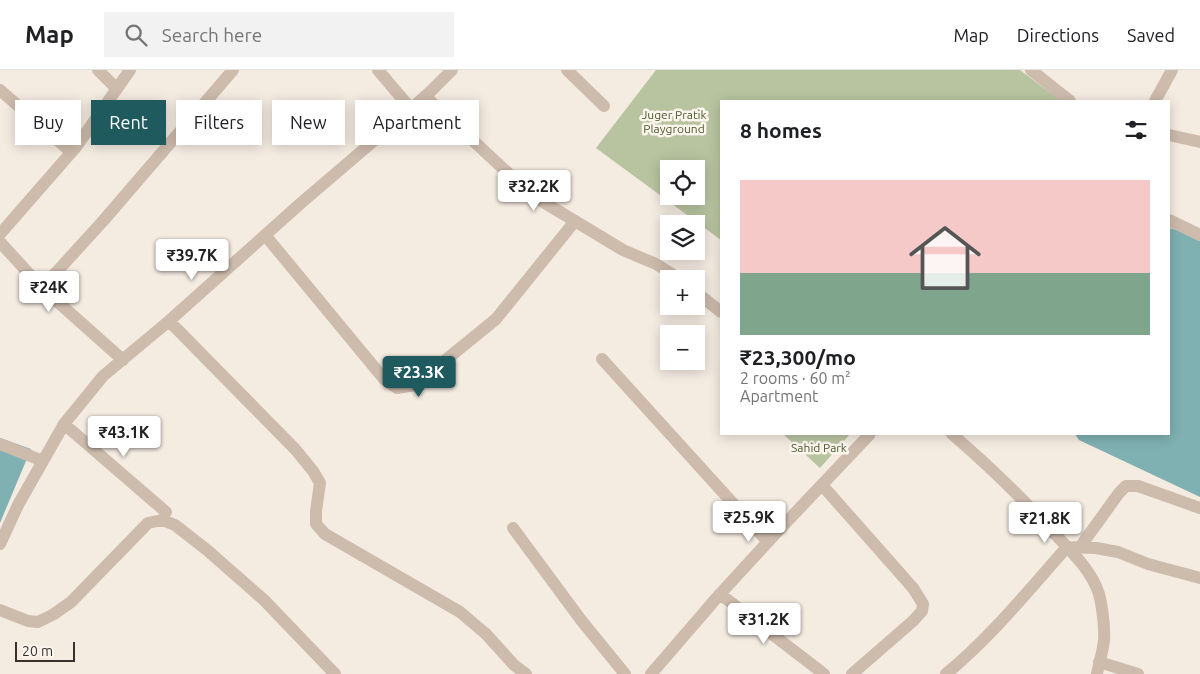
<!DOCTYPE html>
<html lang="en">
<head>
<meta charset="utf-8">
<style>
	:root { --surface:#fff; --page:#f2f2f2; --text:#202124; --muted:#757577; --line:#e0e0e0; --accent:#1f5a5e }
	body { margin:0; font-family:Ubuntu,sans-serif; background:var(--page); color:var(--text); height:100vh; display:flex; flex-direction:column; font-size:19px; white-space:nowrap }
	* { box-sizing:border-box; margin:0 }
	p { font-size:16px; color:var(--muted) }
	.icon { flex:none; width:28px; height:28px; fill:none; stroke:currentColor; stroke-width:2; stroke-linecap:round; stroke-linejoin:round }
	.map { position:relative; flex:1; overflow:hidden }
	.panel { position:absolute; left:720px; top:30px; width:450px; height:335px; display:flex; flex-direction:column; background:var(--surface); border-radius:0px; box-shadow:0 2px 12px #0003 }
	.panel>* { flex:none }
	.banner { position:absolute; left:15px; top:30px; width:475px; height:45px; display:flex; gap:10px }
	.fabs { position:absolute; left:660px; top:90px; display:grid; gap:10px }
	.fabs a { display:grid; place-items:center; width:45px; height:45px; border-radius:0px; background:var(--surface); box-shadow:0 2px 12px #0003; font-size:25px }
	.scale { position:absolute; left:15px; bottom:12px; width:60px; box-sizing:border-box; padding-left:5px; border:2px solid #3b302b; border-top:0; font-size:14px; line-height:18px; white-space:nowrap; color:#3b302b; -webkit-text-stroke:4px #fbf5ee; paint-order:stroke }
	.price { position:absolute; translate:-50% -42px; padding:0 11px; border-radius:5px; background:#fff; color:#222; font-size:16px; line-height:32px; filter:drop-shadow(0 1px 2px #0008) }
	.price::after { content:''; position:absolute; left:50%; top:30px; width:15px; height:11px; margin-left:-8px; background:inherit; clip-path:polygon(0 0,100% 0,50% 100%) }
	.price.selected { background:var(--accent); color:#fff }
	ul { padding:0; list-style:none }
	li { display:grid; align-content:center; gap:10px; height:265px; padding:0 20px }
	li+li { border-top:1px solid var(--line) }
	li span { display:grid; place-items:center; height:155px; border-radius:0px; color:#555 }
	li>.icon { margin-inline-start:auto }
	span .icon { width:90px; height:90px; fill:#fffc; stroke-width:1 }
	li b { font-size:21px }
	h2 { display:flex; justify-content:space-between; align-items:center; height:60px; padding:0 20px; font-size:21px }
	.pill { padding:0 18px; border-radius:0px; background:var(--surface); box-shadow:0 2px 12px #0003; font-size:18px; line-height:45px }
	.pill.selected { background:var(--accent); color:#fff }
	header { display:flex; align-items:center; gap:30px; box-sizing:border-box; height:70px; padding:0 25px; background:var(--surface); border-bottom:1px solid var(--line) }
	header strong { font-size:24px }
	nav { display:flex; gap:28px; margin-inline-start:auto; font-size:18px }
	.search { width:350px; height:45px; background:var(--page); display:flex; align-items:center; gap:12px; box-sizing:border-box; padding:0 18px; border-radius:0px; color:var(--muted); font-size:19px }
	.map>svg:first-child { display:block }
</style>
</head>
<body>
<header>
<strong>Map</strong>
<div class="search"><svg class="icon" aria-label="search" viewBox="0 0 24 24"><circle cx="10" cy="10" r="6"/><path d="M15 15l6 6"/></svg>Search here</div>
<nav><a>Map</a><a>Directions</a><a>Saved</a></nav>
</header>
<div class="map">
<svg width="1200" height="604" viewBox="0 0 1200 604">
	<rect width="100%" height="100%" fill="#f4ebe1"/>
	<path fill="#b8c4a0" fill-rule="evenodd" d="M 656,0 L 1020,0 L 1061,31 L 721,31 L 721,170 L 596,78 ZM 669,99 L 696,99 L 696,126 L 669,126 Z
		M 783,364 L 850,364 L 820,398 Z"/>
	<path fill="#7fb0b2" d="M 1169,158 L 1193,164 L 1200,168 L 1200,427 L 1079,370 L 1075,364 L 1169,364 Z
		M 0,368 L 31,379 L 0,453 Z"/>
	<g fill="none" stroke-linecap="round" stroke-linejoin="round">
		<path stroke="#cdbbac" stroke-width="12" d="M 98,0 L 117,19
			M 378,0 L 411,39
			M 567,0 L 604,36
			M 1031,0 L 1070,31
			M 0,20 L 71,82
			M 425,26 L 508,103 L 540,130 L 623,180 L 656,194 L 680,209
			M 1155,31 L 1172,0
			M 1169,65 L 1200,72
			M 1169,150 L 1200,165
			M 0,164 L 76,77 L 130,0
			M 265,165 L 384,309 L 397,318 L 415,315 L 496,249 L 575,151
			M 0,172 L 42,218 L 123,290
			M 42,218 L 103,151 L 233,0
			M 696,222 L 721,242
			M 169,251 L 295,379 L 313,401 L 320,413 L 316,441 L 316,454 L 325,464 L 460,542 L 486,564 L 514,595 L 526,604
			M 602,289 L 768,472
			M 64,354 L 166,442
			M 952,364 C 987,394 1020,426 1051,460 C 1069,479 1091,499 1099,524 C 1102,535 1105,559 1104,570 C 1103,581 1099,593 1097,604
			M 0,374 L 43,391
			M 822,415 L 913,518 L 923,534 L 922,541 L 913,551 L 852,604
			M 513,458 L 581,550 L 625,604
			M 0,474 L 18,435 L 64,354 L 103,306 L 169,251 L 301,133 L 411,39 L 431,21 L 452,0
			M 1080,477 L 1119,423 L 1126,416 L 1138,416 L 1200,438
			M 720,524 L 824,604
			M 0,540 L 28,551 L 38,552 L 54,544 L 71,532 L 148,453 L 162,450 L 175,455 L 207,480 L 264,530 L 335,604
			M 1099,592 L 1138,604
			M 651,604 L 720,524 L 778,461 L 870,364
			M 946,604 C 991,567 1028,521 1067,477 L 1096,478 L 1118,482 L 1148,494 L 1200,508"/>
	</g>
	<g text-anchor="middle" stroke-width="5" stroke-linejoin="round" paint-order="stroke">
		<g font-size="12" fill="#4a5a2e" stroke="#fbf5ee">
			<text x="674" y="49">Juger Pratik<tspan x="674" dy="14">Playground</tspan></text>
			<text x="819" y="382">Sahid Park</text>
		</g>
	</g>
</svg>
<div class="fabs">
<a><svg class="icon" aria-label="locate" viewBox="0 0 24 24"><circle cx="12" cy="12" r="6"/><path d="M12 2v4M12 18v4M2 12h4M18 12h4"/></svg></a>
<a><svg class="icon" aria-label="layers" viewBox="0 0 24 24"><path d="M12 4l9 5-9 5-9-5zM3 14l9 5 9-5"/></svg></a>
<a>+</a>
<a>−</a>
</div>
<div class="scale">20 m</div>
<b class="price" style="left:534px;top:142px">₹32.2K</b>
<b class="price" style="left:192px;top:211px">₹39.7K</b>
<b class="price" style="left:49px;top:243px">₹24K</b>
<b class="price selected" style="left:419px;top:328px">₹23.3K</b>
<b class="price" style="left:124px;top:388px">₹43.1K</b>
<b class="price" style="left:749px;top:473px">₹25.9K</b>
<b class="price" style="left:1045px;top:474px">₹21.8K</b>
<b class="price" style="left:764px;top:575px">₹31.2K</b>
<div class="banner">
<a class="pill">Buy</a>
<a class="pill selected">Rent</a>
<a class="pill">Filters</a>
<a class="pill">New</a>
<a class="pill">Apartment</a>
</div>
<section class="panel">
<h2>8 homes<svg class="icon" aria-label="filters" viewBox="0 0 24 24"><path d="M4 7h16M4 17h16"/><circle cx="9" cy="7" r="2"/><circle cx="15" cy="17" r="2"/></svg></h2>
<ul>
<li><span style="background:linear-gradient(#f6c9c9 60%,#7fa58c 0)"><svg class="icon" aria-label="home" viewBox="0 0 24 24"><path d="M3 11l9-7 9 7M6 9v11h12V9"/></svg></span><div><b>₹23,300/mo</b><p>2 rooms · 60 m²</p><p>Apartment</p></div></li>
</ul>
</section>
</div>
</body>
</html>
